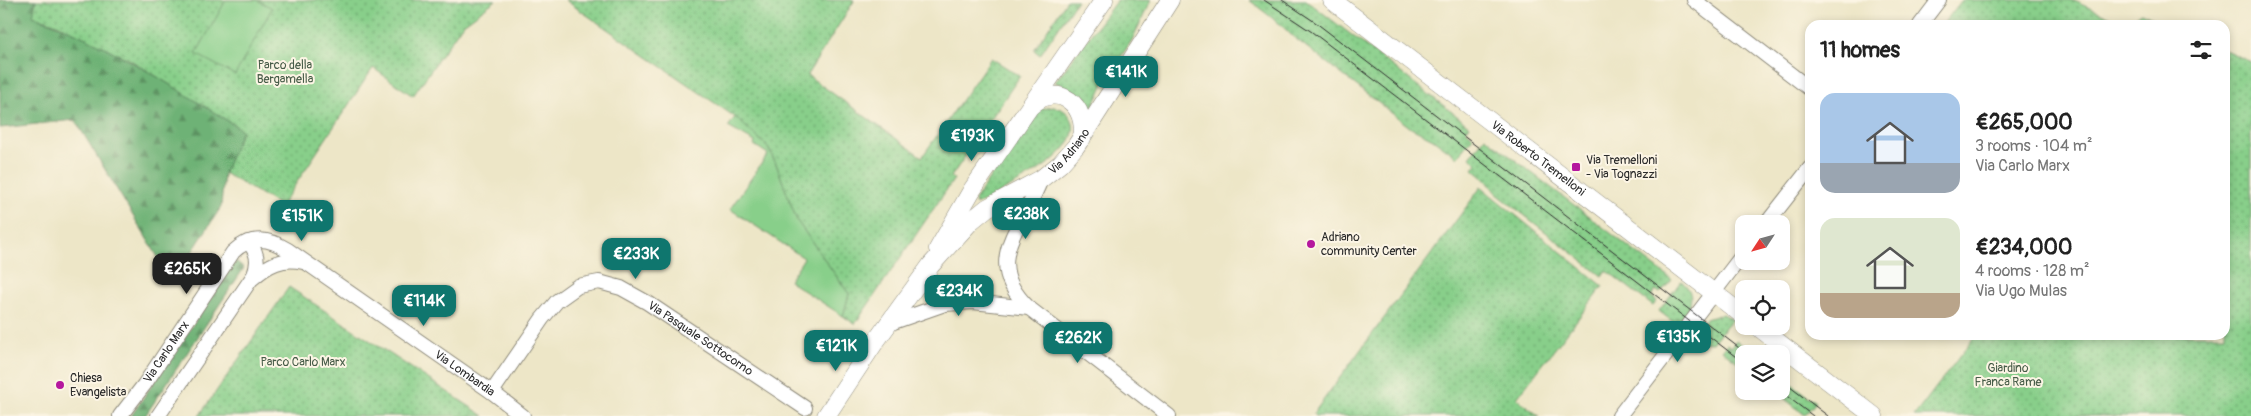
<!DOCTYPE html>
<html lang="en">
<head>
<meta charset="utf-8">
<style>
	:root { --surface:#fff; --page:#f6f6f6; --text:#222; --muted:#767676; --accent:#0f766e }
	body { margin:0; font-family:Pangolin,sans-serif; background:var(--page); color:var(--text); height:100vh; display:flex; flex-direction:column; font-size:19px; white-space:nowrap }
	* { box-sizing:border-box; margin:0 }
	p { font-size:16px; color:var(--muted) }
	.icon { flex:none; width:28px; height:28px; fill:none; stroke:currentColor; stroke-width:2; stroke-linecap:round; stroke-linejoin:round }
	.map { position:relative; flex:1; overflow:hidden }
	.details { position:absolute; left:1805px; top:20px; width:425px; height:320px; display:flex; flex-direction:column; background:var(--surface); border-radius:15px; box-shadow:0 2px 8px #0003 }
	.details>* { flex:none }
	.needle { width:32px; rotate:234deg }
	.fabs { position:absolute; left:1735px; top:215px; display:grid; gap:10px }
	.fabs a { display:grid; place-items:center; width:55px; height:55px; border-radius:10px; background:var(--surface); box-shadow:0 2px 8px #0003; font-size:25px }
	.price { position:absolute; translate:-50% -42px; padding:0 11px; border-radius:10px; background:var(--accent); color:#fff; font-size:16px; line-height:32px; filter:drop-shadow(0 1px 2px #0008) }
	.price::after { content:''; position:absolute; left:50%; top:30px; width:15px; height:11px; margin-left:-8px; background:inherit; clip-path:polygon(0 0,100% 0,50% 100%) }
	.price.on { background:#222; color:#fff }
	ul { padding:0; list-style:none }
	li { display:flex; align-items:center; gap:15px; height:125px; padding:0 15px }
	li span { display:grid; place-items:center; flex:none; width:140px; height:100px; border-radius:15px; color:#555 }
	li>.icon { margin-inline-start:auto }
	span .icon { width:60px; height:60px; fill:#fffc; stroke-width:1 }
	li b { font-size:21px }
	h2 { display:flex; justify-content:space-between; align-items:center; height:60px; padding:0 15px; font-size:21px }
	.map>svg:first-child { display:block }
</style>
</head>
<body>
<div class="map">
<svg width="2251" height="416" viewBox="0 0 2251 416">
	<defs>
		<pattern id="grass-dots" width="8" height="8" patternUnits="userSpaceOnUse" patternTransform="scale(1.25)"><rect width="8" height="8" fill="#88cf8a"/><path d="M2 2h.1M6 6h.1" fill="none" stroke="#6fa871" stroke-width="1.8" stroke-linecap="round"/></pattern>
		<pattern id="forest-firs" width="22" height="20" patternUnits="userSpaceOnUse" patternTransform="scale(1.25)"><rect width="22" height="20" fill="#6eb276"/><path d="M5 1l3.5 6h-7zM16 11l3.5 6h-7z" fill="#5b9161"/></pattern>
	</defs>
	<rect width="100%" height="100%" fill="#fcf5e5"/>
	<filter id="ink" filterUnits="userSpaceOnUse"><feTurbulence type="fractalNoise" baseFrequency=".02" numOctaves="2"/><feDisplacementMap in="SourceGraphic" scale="10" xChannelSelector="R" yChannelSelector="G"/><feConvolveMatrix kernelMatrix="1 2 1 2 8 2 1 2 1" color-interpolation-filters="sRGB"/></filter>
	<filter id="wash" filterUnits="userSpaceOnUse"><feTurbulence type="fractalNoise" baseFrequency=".0096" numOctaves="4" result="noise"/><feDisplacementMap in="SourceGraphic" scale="20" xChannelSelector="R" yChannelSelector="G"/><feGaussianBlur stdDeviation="1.12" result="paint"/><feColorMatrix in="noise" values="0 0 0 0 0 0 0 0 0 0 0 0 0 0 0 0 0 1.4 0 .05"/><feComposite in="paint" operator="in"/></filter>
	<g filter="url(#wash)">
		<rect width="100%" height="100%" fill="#ede6c7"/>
		<path fill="url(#grass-dots)" stroke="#5a7d5a" d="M 0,0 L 496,0 L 462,25 L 413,96 L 373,68 L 281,206 L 224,173 L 242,130 L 132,61 L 57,24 L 0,4 Z
			M 565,0 L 852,0 L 854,1 L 807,75 L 922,157 L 991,58 L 1020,76 L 951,177 L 954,179 L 855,324 L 843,316 L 849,294 L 797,221 L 776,164 L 767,146 L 735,117 Z
			M 1067,0 L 1077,0 L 1040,55 L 1034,50 Z
			M 1117,0 L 1151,0 L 1132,40 L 1106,79 L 1093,107 L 1090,108 C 1081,93 1071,89 1055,82 Z
			M 1249,0 L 1306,0 L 1470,126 L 1466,131 L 1473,137 L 1457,157 L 1433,139 L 1411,128 L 1291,35 L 1280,24 Z
			M 1962,0 L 2071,0 L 2125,23 L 2141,13 L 2167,25 L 1942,25 Z
			M 2225,50 L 2251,62 L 2251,416 L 1914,416 L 1976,335 L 2225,335 Z
			M 1053,107 C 1061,108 1067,111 1071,118 C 1086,148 1026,178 1006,189 C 997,194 986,203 976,204 L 975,200 L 1033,114 L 1041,109 Z
			M 1485,137 L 1672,280 L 1660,293 L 1656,290 L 1651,296 L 1657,301 L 1653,306 L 1606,270 L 1602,276 L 1496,193 L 1487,181 L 1473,169 L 1477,164 L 1470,157 Z
			M 1481,187 L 1603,286 L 1517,398 L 1539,416 L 1315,416 L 1313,414 Z
			M 1681,281 C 1699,295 1689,310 1677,325 L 1659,311 Z
			M 289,287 L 484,416 L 199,416 Z
			M 1722,314 L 1732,319 L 1712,343 L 1702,342 L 1693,337 L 1706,319 Z
			M 1736,340 L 1754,354 L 1744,354 L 1744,367 L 1722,350 L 1727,344 L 1731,347 Z
			M 1781,375 L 1816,402 L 1805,415 L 1775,391 L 1781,391 Z"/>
		<path fill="url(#forest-firs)" stroke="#4c6e50" d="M 0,0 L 36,0 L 33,16 C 108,42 175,88 242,130 L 224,173 L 221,207 L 173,282 L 75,120 L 0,128 Z
			M 236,261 L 244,268 L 145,416 L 131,416 Z"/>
		<path fill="#88cf8a" stroke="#5a7d5a" d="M 226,0 L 257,0 L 272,8 L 235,75 L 196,54 Z
			M 735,117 L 767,146 L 776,164 L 797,221 L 849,294 L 843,316 L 789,281 L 804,258 L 730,209 L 768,154 L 754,145 L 755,142 L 728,127 Z"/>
	</g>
	<g filter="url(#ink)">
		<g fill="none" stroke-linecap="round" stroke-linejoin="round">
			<g stroke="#8c8879" stroke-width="16">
				<g id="minor">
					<path d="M 1694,0 L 1810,89"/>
					<path d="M 1920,25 L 1939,0"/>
					<path d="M 1041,179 C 1024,227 979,260 1029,308 L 1169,416"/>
					<path d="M 1766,224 L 1810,168"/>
					<path d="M 253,278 C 268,265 282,257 303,262"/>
					<path d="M 888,324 L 945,304 L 973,302 L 1029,308"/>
					<path id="s1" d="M 492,392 L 542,319 L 557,301 L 578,286 L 599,282 L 621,288 L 648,303 L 805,408"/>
					<path id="s2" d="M 120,416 L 144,385 L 233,252 C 251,235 269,238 288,250 L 492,392 L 523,416"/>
					<path d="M 158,416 L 254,275 C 259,262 258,252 248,242"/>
					<path d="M 1619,416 L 1744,253"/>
				</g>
			</g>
			<g stroke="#8c8879" stroke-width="19">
				<g id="tertiary">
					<path id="s3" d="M 1332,0 L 1744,316"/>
					<path d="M 1032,105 C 1059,81 1088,106 1082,138"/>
					<path d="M 938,249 L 972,190 L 1104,0"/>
					<path d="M 1757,326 L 1874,416"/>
					<path id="s4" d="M 826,416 L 873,345 L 931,265 L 971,221 L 987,208 L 1041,179 L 1060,164 L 1076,146 L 1170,0"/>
				</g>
			</g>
			<use href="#minor" stroke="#fff" stroke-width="14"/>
			<use href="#tertiary" stroke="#fff" stroke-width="18"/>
			<path stroke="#2b2b2b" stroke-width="1" d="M 1264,0 L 1312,32 L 1744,363
				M 1282,0 L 1315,22 L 1747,354
				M 1781,380 L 1828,416
				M 1780,391 L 1813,416"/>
		</g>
	</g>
	<g fill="#b5179e" stroke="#fcf5e5" stroke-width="2">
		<rect x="1571" y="162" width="10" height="10" rx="2.5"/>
		<circle cx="1311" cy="244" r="5"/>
		<circle cx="60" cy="385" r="5"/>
	</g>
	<g text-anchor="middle" stroke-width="4" stroke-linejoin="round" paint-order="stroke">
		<g font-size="12" fill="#475c48" stroke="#fcf5e5">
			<text x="285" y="69">Parco della<tspan x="285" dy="14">Bergamella</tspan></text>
			<text x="303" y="366">Parco Carlo Marx</text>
			<text x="2008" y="372">Giardino<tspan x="2008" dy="14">Franca Rame</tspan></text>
		</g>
		<g font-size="12" fill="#2b2b2b" stroke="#fcf5e5">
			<text dy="4" stroke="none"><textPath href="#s4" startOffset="365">Via Adriano</textPath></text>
			<text dy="4" stroke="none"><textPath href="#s3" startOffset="260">Via Roberto Tremelloni</textPath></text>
			<text dy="4" stroke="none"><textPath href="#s1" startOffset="276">Via Pasquale Sottocorno</textPath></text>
			<text dy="4" stroke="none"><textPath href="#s2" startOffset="79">Via Carlo Marx</textPath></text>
			<text dy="4" stroke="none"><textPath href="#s2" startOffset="475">Via Lombardia</textPath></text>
		</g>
		<g font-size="12" fill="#2b2b2b" stroke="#fcf5e5" text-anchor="start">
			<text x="1586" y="164">Via Tremelloni<tspan x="1586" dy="14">- Via Tognazzi</tspan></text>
			<text x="1321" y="241">Adriano<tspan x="1321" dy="14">community Center</tspan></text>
			<text x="70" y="382">Chiesa<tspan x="70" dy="14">Evangelista</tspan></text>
		</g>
	</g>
</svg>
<div class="fabs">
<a><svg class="needle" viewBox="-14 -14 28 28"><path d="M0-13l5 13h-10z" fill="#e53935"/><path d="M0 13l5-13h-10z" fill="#767676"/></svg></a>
<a><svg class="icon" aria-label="locate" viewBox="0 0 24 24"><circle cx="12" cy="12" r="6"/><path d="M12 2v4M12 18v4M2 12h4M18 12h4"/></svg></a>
<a><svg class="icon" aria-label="layers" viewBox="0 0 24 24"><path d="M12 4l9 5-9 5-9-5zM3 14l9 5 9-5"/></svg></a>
</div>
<b class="price" style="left:1126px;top:98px">€141K</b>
<b class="price" style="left:972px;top:162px">€193K</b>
<b class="price" style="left:1026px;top:240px">€238K</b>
<b class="price" style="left:302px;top:242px">€151K</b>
<b class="price" style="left:636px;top:280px">€233K</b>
<b class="price on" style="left:187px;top:295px">€265K</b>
<b class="price" style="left:959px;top:317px">€234K</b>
<b class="price" style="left:424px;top:327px">€114K</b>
<b class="price" style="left:1678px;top:363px">€135K</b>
<b class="price" style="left:1078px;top:364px">€262K</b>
<b class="price" style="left:836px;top:372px">€121K</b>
<section class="details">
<h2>11 homes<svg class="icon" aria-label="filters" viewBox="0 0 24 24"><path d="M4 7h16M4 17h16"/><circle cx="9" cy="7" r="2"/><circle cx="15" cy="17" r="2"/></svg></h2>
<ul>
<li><span style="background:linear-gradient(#a9c7e8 70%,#9aa5b1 0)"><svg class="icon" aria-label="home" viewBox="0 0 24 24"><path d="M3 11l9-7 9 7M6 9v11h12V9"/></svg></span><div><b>€265,000</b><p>3 rooms · 104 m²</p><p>Via Carlo Marx</p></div></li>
<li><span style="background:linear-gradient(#dfe7d0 75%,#b9a48a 0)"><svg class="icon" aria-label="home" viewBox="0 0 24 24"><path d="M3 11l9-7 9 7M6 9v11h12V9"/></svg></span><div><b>€234,000</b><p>4 rooms · 128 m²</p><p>Via Ugo Mulas</p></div></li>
</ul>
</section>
</div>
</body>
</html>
